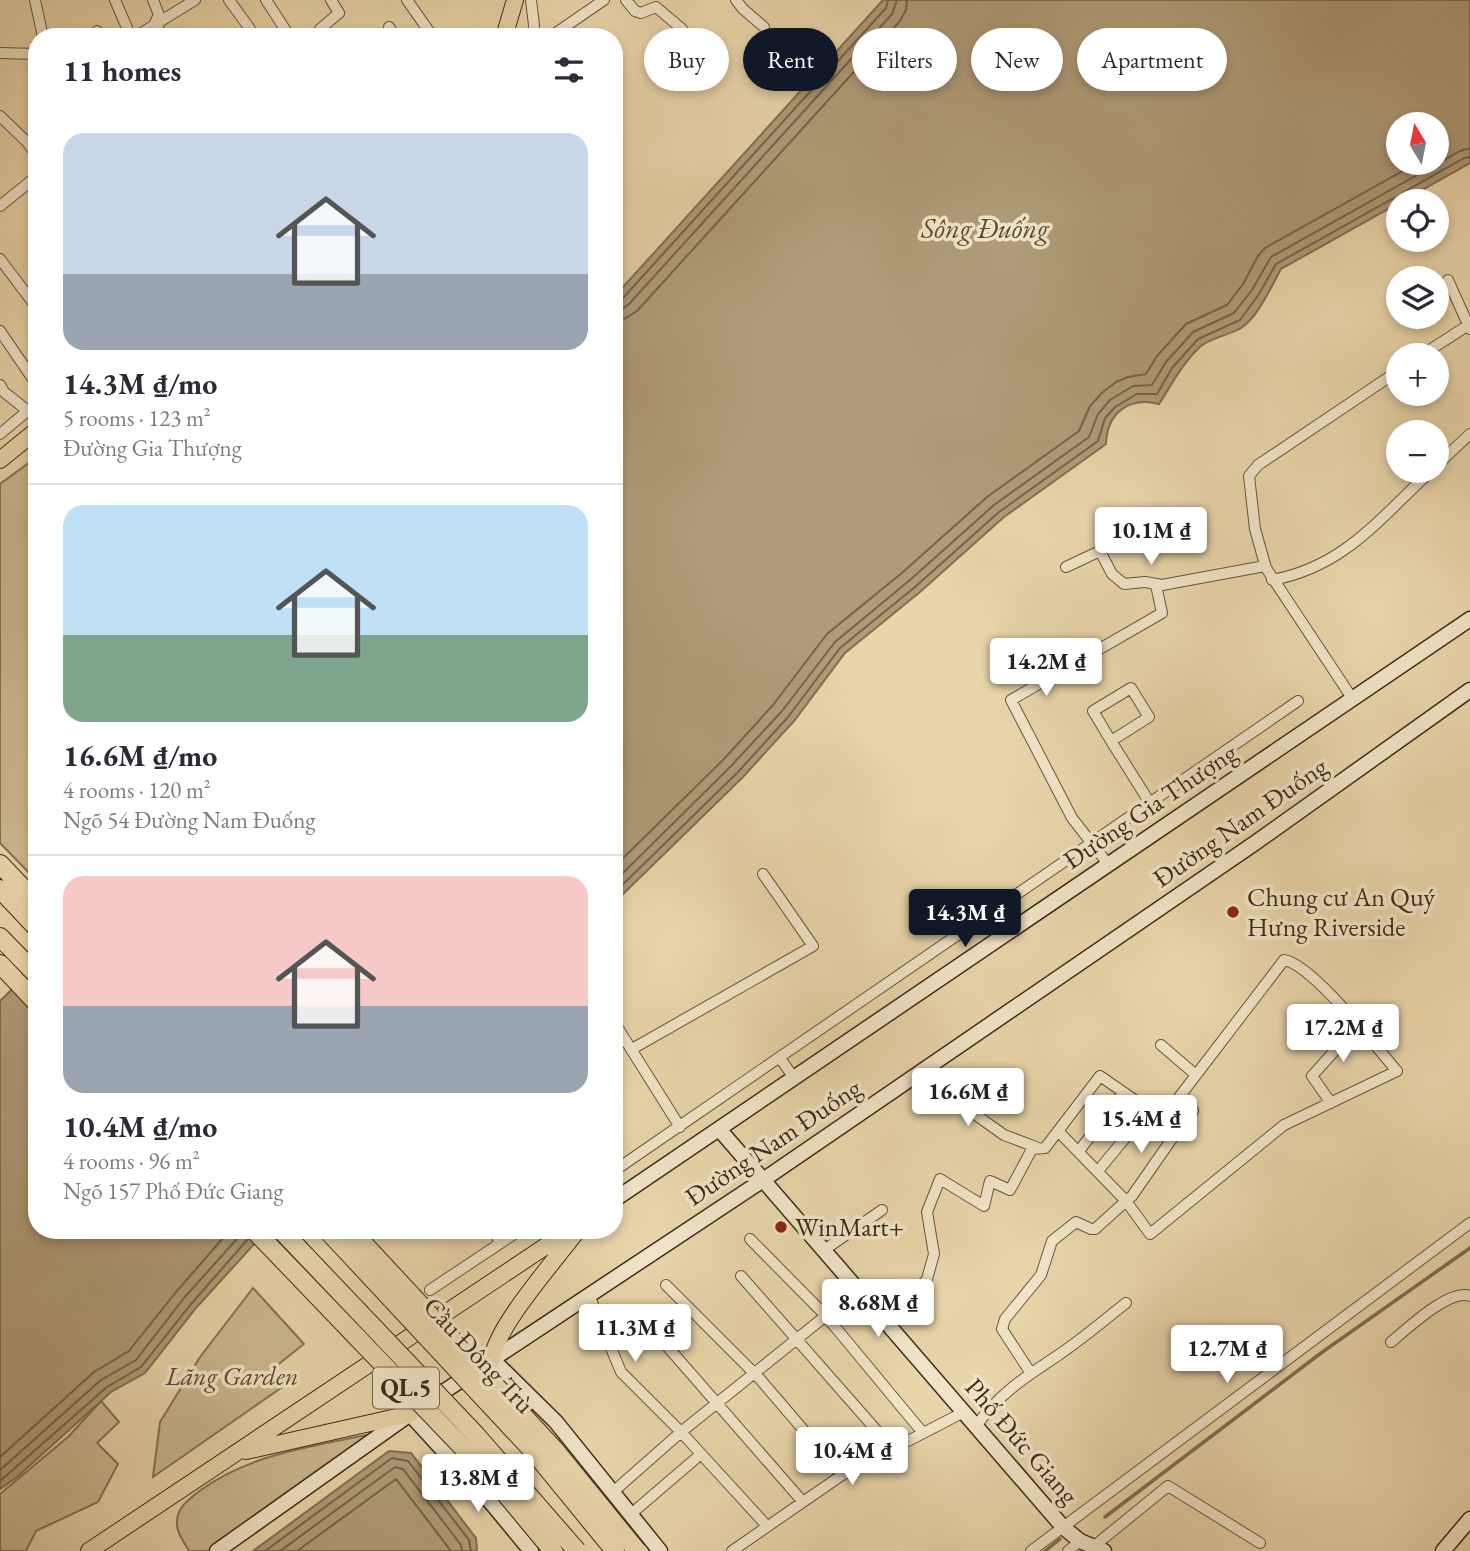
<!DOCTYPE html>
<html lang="en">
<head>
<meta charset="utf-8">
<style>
	:root { --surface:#fff; --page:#f7f7f7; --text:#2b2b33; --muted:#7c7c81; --line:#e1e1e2; --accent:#111827 }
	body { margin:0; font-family:"EB Garamond",serif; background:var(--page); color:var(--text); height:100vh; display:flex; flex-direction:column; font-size:26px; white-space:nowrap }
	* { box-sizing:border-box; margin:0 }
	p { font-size:23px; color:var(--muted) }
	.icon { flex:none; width:38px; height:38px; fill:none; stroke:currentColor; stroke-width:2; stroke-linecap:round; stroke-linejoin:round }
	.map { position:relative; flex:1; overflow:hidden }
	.details { position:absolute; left:28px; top:28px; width:595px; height:1211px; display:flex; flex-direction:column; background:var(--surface); border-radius:28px; box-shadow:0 4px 10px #0003 }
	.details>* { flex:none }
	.banner { position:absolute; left:644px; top:28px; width:665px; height:63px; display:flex; gap:14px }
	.needle { width:46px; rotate:350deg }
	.fabs { position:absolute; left:1386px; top:112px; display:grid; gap:14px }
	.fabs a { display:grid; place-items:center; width:63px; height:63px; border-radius:50%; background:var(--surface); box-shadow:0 4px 10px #0003; font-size:35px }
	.price { position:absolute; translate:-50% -60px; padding:0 16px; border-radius:7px; background:#fff; color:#222; font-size:23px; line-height:46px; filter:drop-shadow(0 2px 4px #0008) }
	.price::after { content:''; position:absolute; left:50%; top:42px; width:21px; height:16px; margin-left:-10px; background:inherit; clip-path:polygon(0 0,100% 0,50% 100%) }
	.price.selected { background:var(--accent); color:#fff }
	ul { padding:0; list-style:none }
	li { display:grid; align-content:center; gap:14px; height:371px; padding:0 35px }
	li+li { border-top:2px solid var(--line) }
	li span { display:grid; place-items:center; height:217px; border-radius:21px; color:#555 }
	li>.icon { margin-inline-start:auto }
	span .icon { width:126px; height:126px; fill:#fffc; stroke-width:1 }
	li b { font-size:30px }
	h2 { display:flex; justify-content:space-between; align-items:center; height:84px; padding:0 35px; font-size:30px }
	.chip { padding:0 24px; border-radius:32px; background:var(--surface); box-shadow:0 4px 10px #0003; font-size:24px; line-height:63px }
	.chip.selected { background:var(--accent); color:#fff }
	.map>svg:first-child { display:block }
</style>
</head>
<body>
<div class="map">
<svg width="1470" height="1551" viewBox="0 0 1470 1551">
	<rect width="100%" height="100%" fill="#e9d5aa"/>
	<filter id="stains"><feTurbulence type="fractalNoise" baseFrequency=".00286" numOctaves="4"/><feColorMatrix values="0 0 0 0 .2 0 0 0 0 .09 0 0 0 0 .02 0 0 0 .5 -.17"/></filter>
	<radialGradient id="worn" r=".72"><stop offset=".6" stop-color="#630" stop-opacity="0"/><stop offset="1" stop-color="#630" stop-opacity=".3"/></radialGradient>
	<path fill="#ccb891" stroke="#847254" stroke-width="2" d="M 37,457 L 37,881 L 0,843 L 0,484 Z
		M 253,1288 L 304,1344 L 270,1371 L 281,1388 L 153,1477 L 160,1422 L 200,1357 Z
		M 101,1401 L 119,1422 L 97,1443 L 118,1464 L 98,1502 L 36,1531 L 26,1551 L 0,1551 L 0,1494 L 69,1436 Z
		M 377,1433 L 213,1551 L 189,1551 C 184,1542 176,1532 177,1522 C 177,1508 188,1500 198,1492 C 250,1453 315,1446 377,1433 Z"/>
	<path fill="#af9b78" stroke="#816e51" stroke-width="2" fill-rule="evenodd" d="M 883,0 L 1470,0 L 1470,163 L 1281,269 C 1271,287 1258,317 1241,328 C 1229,335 1211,338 1201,346 C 1183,362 1172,384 1159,404 C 1129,396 1107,413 1106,444 L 1004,517 L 920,592 L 845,653 L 794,721 L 743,777 L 614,903 L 614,297 ZM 1398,124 L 1437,124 L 1437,163 L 1398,163 Z
		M 37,965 L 37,1230 L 267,1230 L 196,1308 L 145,1373 L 111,1392 L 17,1477 L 0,1489 L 0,1001 Z
		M 389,1451 L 411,1453 L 476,1538 L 477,1551 L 253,1551 Z"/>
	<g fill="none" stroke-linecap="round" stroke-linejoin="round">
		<path stroke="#766347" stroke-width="2" d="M 614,301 L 623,298 L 886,8 L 888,0
			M 614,310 L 623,308 L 629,304 L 892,14 L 897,0
			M 614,320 L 626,318 L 637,311 L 900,21 L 906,10 L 907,0
			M 614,867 L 724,759 L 773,705 L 827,634 L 903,572 L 987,497 L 1079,431 L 1090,406 L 1103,392 L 1116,382 L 1128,377 L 1146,374 L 1157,356 L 1186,324 L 1227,305 L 1243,284 L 1258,256 L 1265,248 L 1417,163
			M 614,882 L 731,766 L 782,711 L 835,642 L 910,580 L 994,505 L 1089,437 L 1098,414 L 1110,400 L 1133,386 L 1152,385 L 1166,362 L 1193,332 L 1234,313 L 1252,290 L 1271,257 L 1460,151 L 1470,148
			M 614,893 L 738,772 L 788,717 L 840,648 L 915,587 L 999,512 L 1098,441 L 1105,418 L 1115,407 L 1137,394 L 1157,394 L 1172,368 L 1198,339 L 1240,320 L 1259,294 L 1276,264 L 1392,199 L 1399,197 L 1404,192 L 1464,158 L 1470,157
			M 0,1457 L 94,1372 L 129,1351 L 176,1292 L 230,1230
			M 0,1470 L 101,1380 L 136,1360 L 184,1298 L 244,1231
			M 0,1481 L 107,1387 L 141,1367 L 191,1304 L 248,1239
			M 265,1551 L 392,1458 L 408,1461 L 469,1540 L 471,1551
			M 280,1551 L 395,1467 L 403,1469 L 461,1545 L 462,1551
			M 297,1551 L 396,1479 L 451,1551"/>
		<path stroke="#816e51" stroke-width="3.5" d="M 1105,1517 L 1321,1353 L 1470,1248
			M 1045,1551 L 1060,1539"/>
		<g stroke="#68563b" stroke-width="12">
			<path id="street" d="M 35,0 L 43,37
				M 115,0 L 131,37
				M 153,0 L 159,15 L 155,23 L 163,37
				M 229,0 L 250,29
				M 266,0 L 290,37
				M 407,0 L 433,37
				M 531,0 L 534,25 L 533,37
				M 626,0 L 635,11 L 641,13 L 656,7 L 682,29 L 690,41
				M 736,0 L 743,9 L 764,27
				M 389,27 L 396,37
				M 97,31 L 100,37
				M 135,37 L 195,0
				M 321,37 L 319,34 L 320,29 L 339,13 L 331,0
				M 550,37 L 604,0
				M 0,53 L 37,54
				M 0,116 L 27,142 L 37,156
				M 0,206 L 37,176
				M 0,259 L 37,308
				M 1448,280 L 1470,329
				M 0,331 L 37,385
				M 1422,355 L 1470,324
				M 0,385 L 4,392 L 28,411
				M 0,434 L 37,403
				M 1437,465 L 1470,434
				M 1066,567 L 1100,551 L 1112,574 L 1124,584 L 1145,582 L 1162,585 L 1265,566
				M 1272,580 C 1344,567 1380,518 1431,471
				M 1352,698 L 1266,568 L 1255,529 L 1249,476 L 1258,465 L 1398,371
				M 1111,741 L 1093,711 L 1131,688 L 1149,717 L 1111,741 L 1150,803
				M 1108,864 L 1072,818 L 1011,700 L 1162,613 L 1156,585
				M 614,1022 L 680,1127
				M 1161,1045 L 1196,1075
				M 632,1049 L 813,946 L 763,874
				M 780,1058 L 794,1078
				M 926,1068 L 969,1110 L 1004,1135 L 1036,1147
				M 1331,1103 L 1312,1076 L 1357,1026
				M 1058,1131 L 1126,1201 L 1132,1196 L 1178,1130
				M 1079,1151 L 1123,1093
				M 614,1171 L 1298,701
				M 1098,1171 L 1149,1109
				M 493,1230 L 500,1243
				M 750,1239 L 826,1316 L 923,1433
				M 824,1250 L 882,1210
				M 741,1276 L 892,1448
				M 666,1285 L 759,1378 L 842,1475
				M 430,1290 L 520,1230
				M 589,1295 L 621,1372 L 681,1432 L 767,1526
				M 639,1314 L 803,1502
				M 887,1323 L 927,1279 L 934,1254 L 927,1212 L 940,1179 L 984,1206 L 990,1181 L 1010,1190 L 1032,1149 L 1045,1148 L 1100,1076 L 1178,1130 L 1193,1111 L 1180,1096 L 1284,960 C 1312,964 1376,1047 1397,1071 L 1284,1125 L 1150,1234 L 1126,1201 L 1095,1229 L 1091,1229 L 1076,1222 L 1052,1241 L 1041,1275 L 1005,1319 L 1002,1329 L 1030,1372
				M 1391,1342 C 1407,1329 1450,1288 1470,1296
				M 976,1426 C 1000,1393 1024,1378 1057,1356 C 1081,1340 1103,1321 1126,1303
				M 613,1492 L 681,1432 L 858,1290
				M 631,1514 L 701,1454
				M 1093,1547 L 1168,1486 L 1260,1543
				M 732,1551 L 842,1475 L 964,1412
				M 1031,1551 L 1470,1223
				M 1068,1551 L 1080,1541"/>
		</g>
		<g stroke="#3d2b16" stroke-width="17">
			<path id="secondary" d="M 719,1129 L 1063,1527 L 1080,1541 L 1104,1551
				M 614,1200 L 1470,619
				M 492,1359 L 556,1422 L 660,1551
				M 410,1414 L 493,1505 L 531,1551
				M 217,1551 L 410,1414 L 763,1180 L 1255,843 L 1470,690
				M 1443,1551 L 1470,1519"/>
		</g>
		<g stroke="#3d2b16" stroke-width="18">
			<path id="primary" d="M 504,37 L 515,0
				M 0,460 L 37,430
				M 492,1359 C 497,1325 555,1261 577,1231
				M 246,1451 L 410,1414
				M 89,1551 L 570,1230"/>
		</g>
		<g stroke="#3d2b16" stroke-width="20">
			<path id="highway" d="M 0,864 L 37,903
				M 0,889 L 37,928
				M 0,937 L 37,975
				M 0,964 L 37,1003"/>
		</g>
		<use href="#street" stroke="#f1e4c8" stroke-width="10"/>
		<use href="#secondary" stroke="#f1e4c8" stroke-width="14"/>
		<use href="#primary" stroke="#e9d5aa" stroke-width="16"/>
		<use href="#highway" stroke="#e9d5aa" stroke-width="18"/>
		<g stroke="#3d2b16" stroke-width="20" stroke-linecap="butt">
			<path id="highway-bridge" d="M 254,1230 L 495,1481 L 553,1551
				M 281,1230 L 476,1435 L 577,1551
				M 327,1230 L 534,1452 L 615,1551
				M 351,1230 L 554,1449 L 637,1551"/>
		</g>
		<use href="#highway-bridge" stroke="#e9d5aa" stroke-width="18"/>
	</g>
	<g fill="#8f2418" stroke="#f1e4c8" stroke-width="2.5">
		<circle cx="1233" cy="912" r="7"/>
		<circle cx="781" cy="1227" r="7"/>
	</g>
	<g text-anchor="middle" stroke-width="7" stroke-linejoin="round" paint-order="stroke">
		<rect fill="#f1e4c8" stroke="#73624b" stroke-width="2" x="373" y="1367.5" width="66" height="41" rx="5"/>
		<g font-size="24" font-weight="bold" fill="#3d2b16">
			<text x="406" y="1396">QL.5</text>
		</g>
		<g font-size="26" fill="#3d2b16" stroke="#f1e4c8">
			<text transform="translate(1150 806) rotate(-34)" y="9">Đường Gia Thượng</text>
			<text transform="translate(1240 822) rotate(-35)" y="9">Đường Nam Đuống</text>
			<text transform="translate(773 1142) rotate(-34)" y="9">Đường Nam Đuống</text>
			<text transform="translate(479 1355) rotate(47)" y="9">Cầu Đông Trù</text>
			<text transform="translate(1022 1441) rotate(49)" y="9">Phố Đức Giang</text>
		</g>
		<g font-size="26" fill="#3d2b16" stroke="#f1e4c8" text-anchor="start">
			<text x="1247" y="906">Chung cư An Quý<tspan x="1247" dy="30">Hưng Riverside</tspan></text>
			<text x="795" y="1236">WinMart+</text>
		</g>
		<g font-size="26" font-style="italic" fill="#5a472f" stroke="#f1e4c8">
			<text x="232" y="1385">Lãng Garden</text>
		</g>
		<g font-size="28" font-style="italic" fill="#5a472e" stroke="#f1e4c8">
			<text x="985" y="238">Sông Đuống</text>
		</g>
	</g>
	<rect width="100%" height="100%" filter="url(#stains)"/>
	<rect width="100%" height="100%" fill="url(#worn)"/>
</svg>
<div class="fabs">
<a><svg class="needle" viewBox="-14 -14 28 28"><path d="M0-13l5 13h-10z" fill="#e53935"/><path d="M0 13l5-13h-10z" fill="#7c7c81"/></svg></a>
<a><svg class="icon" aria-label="locate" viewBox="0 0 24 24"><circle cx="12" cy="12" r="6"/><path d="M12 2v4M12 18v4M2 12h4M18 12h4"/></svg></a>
<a><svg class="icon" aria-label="layers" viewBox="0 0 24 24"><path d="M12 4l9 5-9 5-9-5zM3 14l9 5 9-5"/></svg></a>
<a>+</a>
<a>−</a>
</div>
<b class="price" style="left:1151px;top:567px">10.1M ₫</b>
<b class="price" style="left:1046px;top:698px">14.2M ₫</b>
<b class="price selected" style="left:965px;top:949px">14.3M ₫</b>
<b class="price" style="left:1343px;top:1064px">17.2M ₫</b>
<b class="price" style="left:968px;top:1128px">16.6M ₫</b>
<b class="price" style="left:1141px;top:1155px">15.4M ₫</b>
<b class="price" style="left:878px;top:1339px">8.68M ₫</b>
<b class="price" style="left:635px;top:1364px">11.3M ₫</b>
<b class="price" style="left:1227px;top:1385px">12.7M ₫</b>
<b class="price" style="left:852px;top:1487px">10.4M ₫</b>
<b class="price" style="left:478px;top:1514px">13.8M ₫</b>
<div class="banner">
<a class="chip">Buy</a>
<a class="chip selected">Rent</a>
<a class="chip">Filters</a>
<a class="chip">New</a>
<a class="chip">Apartment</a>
</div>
<section class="details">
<h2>11 homes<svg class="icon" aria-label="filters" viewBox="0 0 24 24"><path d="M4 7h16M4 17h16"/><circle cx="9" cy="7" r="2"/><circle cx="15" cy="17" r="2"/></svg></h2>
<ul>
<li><span style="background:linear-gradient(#c9d6e8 65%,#9aa5b1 0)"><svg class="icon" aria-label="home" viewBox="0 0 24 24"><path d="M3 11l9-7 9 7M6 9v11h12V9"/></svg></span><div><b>14.3M ₫/mo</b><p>5 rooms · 123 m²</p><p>Đường Gia Thượng</p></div></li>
<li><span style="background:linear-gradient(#bfe0f5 60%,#7fa58c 0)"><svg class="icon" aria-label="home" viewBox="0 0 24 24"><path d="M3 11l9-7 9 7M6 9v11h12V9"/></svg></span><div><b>16.6M ₫/mo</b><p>4 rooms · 120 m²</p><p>Ngõ 54 Đường Nam Đuống</p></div></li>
<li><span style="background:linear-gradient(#f6c9c9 60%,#9aa5b1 0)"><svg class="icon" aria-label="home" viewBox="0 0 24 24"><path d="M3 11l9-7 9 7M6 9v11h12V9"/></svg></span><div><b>10.4M ₫/mo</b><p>4 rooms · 96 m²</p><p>Ngõ 157 Phố Đức Giang</p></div></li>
</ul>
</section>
</div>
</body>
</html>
